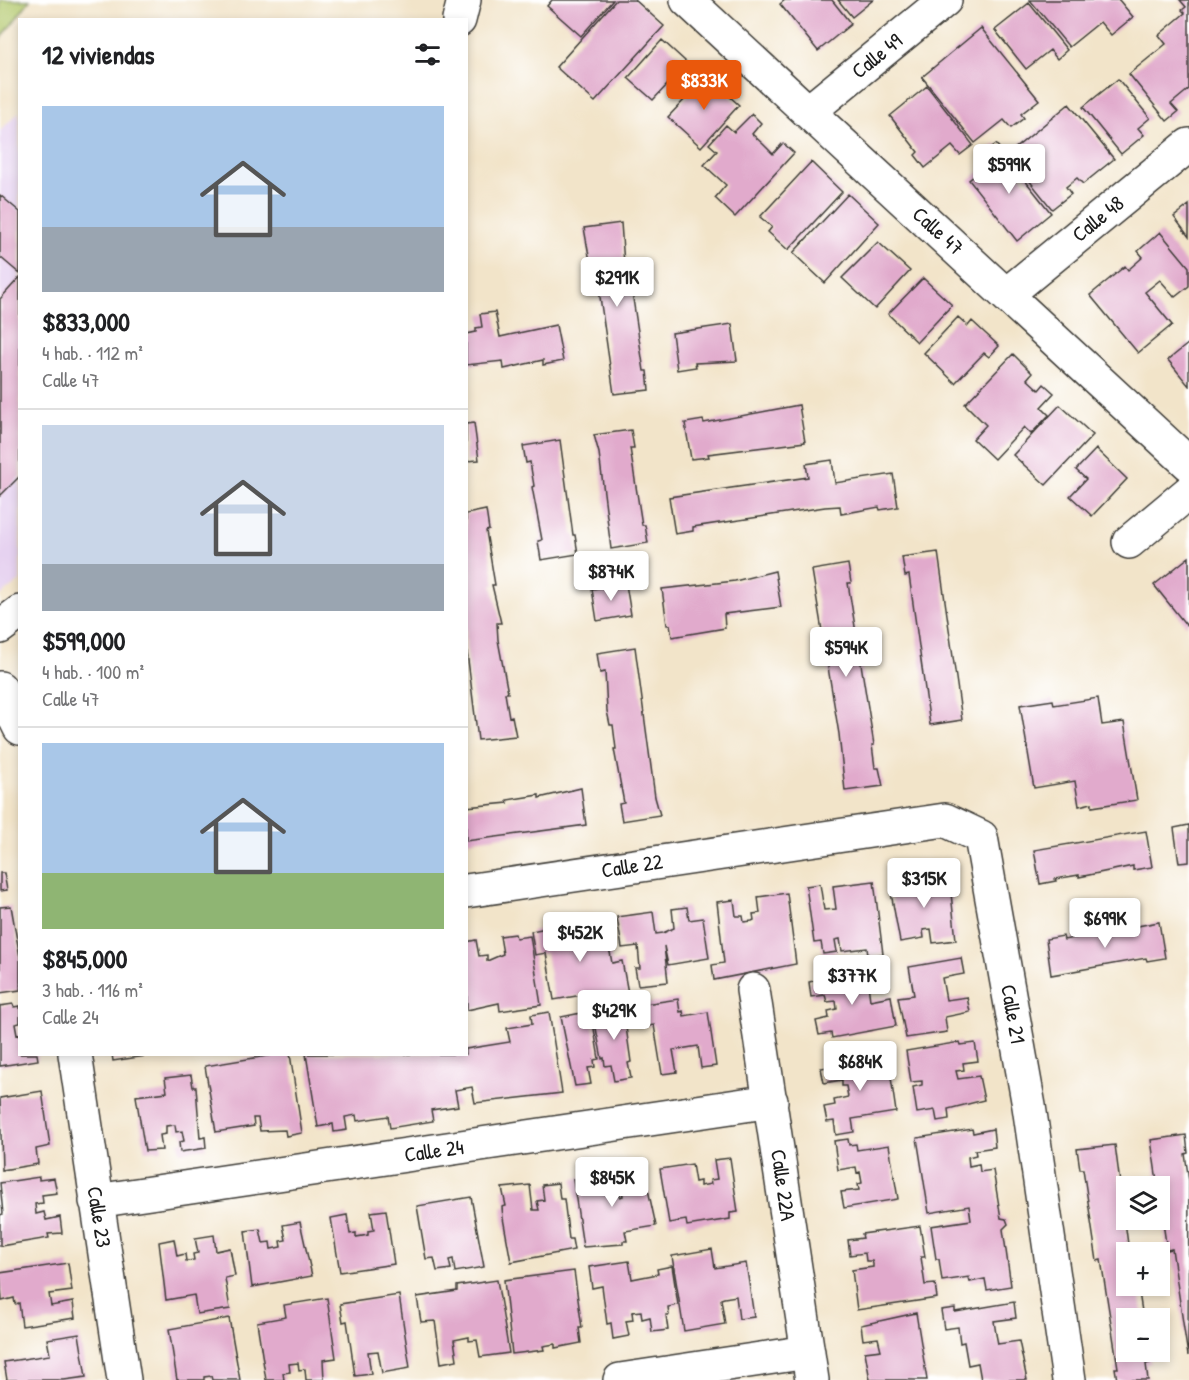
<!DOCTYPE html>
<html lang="es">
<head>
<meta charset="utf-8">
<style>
	:root { --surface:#fff; --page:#f6f6f6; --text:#202124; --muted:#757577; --line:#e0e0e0; --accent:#ea580c }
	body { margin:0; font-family:"Patrick Hand",sans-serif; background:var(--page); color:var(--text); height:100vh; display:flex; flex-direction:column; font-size:22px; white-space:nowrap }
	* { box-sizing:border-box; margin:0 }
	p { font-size:20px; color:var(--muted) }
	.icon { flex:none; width:33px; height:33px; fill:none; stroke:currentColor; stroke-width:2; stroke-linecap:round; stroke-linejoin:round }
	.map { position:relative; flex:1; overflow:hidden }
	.details { position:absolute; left:18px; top:18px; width:450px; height:1038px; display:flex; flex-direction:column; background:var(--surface); border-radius:0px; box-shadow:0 3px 9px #0003 }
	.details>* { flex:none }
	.buttons { position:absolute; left:1116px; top:1176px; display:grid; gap:12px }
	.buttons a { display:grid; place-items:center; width:54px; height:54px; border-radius:0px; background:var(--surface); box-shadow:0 3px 9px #0003; font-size:30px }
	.price { position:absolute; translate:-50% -51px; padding:0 14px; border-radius:6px; background:#fff; color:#222; font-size:20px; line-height:39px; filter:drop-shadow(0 2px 3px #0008) }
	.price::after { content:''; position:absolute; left:50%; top:36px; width:18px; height:14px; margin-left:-9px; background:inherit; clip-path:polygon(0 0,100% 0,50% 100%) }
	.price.current { background:var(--accent); color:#fff }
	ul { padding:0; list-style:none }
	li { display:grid; align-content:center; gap:12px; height:318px; padding:0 24px }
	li+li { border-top:2px solid var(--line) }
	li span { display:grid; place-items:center; height:186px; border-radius:0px; color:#555 }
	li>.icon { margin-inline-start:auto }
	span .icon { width:108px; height:108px; fill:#fffc; stroke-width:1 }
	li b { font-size:26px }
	h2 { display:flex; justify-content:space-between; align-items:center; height:72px; padding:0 24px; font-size:26px }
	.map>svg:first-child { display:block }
</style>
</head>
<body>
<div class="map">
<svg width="1189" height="1380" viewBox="0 0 1189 1380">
	<rect width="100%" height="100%" fill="#fff"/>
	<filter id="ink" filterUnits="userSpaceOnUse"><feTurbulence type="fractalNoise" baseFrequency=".0167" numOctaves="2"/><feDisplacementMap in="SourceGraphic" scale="12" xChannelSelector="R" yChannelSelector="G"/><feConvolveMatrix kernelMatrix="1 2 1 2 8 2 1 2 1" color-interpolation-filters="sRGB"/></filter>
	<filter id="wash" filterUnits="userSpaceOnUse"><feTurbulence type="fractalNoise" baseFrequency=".008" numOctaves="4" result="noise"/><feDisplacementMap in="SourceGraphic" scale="24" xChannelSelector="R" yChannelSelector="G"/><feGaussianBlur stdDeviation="1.35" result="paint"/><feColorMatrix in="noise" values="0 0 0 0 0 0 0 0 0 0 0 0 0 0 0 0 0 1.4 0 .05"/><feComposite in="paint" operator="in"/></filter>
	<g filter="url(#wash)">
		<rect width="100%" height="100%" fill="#f2e4c9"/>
		<path fill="#e6d2f0" d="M 19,112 L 20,581 L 0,596 L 0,131 Z"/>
		<path fill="#b2c86c" stroke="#677244" stroke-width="1.5" d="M 0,0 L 30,0 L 0,40 Z"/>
		<g id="blocks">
			<path fill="#e1aacc" d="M 552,0 L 613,0 L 581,36 L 547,6 Z
				M 616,0 L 635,0 L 664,26 L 595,102 L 556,67 Z
				M 785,0 L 832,0 L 851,24 L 818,51 L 780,4 Z
				M 838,0 L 873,0 L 852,17 Z
				M 1030,0 L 1119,0 L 1133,17 L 1111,35 L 1100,22 L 1069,47 Z
				M 1180,0 L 1189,0 L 1189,89 L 1171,104 L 1178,112 L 1167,121 L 1129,74 L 1166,44 L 1159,35 L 1185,13 L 1182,10 L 1186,7 Z
				M 1029,3 L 1067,50 L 1057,59 L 1050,50 L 1026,69 L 995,30 Z
				M 981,28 L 1039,100 L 1021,114 L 1024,118 L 1011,128 L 1004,120 L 975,143 L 922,77 Z
				M 662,40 L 696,71 L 677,92 L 668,84 L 653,100 L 628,78 Z
				M 707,76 L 739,105 L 701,147 L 668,117 Z
				M 1118,79 L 1150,118 L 1138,128 L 1144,135 L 1121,154 L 1083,107 Z
				M 927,86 L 973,145 L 960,155 L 952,146 L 925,168 L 915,155 L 918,152 L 890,116 Z
				M 1069,104 L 1114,159 L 1083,184 L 1077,178 L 1066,187 L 1071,194 L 1052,209 L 1008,154 Z
				M 752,114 L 761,123 L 752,134 L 763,144 L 773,154 L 783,143 L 794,153 L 735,217 L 715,198 L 726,185 L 704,165 L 717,151 L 709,144 L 726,125 L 734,132 Z
				M 996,144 L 1051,213 L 1017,241 L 969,180 L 992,162 L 984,153 Z
				M 811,162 L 842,192 L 788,250 L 768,232 L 772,227 L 760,217 Z
				M 848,194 L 879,223 L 825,283 L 793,253 Z
				M 0,195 L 20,212 L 20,274 L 0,257 Z
				M 1189,205 L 1189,237 L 1174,217 Z
				M 621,223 L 624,264 L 628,279 L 630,279 L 644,371 L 647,371 L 649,390 L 614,394 L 598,283 L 594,284 L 584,228 Z
				M 1160,232 L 1189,267 L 1189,286 L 1175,297 L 1160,280 L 1145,292 L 1172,325 L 1138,353 L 1090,295 L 1125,266 L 1128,270 L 1143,257 L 1138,251 Z
				M 878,242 L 910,271 L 875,309 L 842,278 Z
				M 20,277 L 20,476 L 0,496 L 0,299 Z
				M 923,278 L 952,305 L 917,342 L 888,314 Z
				M 495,312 L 500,337 L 556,325 L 563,361 L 543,365 L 543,360 L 504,369 L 503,361 L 466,365 L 466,334 L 476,332 L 476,328 L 482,327 L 480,314 Z
				M 958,317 L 968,326 L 972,321 L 999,346 L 989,357 L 984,353 L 955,383 L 924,353 Z
				M 732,324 L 737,361 L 695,363 L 696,367 L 677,370 L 672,333 Z
				M 1189,343 L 1189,386 L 1168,360 Z
				M 1013,354 L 1032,373 L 1027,379 L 1039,390 L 1044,384 L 1054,393 L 1041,407 L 1049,415 L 1031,434 L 1024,427 L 994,459 L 973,439 L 986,425 L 965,404 Z
				M 799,405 L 805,442 L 708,454 L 709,457 L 691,459 L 685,423 L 703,420 L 704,423 Z
				M 1060,405 L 1093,435 L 1046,485 L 1013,455 Z
				M 474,423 L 479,460 L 466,461 L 466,424 Z
				M 631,430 L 634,448 L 630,448 L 642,525 L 645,525 L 648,543 L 611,549 L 599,453 L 594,435 Z
				M 560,440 L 573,535 L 575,535 L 578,554 L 541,560 L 538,541 L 542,540 L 532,487 L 534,486 L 530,462 L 526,463 L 523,446 Z
				M 1096,449 L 1127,479 L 1092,516 L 1070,496 L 1086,479 L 1076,470 Z
				M 832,460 L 835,483 L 893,474 L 898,507 L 880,510 L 879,507 L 841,514 L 840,506 L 825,507 L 693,527 L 693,531 L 675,534 L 669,497 L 808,477 L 806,464 Z
				M 486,510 L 489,530 L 486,531 L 495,585 L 492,585 L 501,623 L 497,623 L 498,640 L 508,693 L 505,693 L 509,717 L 512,716 L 516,736 L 478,740 L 466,644 L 466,514 Z
				M 938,552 L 962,720 L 930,725 L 909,575 L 905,576 L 902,557 Z
				M 1189,557 L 1189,622 L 1186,625 L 1154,585 Z
				M 848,564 L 851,583 L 848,583 L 874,745 L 872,745 L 875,768 L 879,768 L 883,786 L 845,791 L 839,734 L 812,570 Z
				M 775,571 L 781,607 L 724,614 L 725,628 L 672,637 L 670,625 L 667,625 L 662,589 L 735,581 Z
				M 626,584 L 631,615 L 597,621 L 592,589 Z
				M 635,647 L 655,797 L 660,815 L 622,821 L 619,804 L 624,803 L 614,749 L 616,749 L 613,725 L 610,725 L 607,711 L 605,672 L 600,673 L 597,653 Z
				M 1098,698 L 1102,725 L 1124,722 L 1137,800 L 1092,807 L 1092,803 L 1079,806 L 1075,781 L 1034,788 L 1020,705 L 1053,700 L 1054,705 Z
				M 581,788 L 586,825 L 466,841 L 466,807 L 508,803 L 507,800 L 539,795 L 539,798 Z
				M 1189,825 L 1189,862 L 1179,863 L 1174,828 Z
				M 1146,831 L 1152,867 L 1133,870 L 1133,866 L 1079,877 L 1079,875 L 1055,879 L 1056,881 L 1040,884 L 1034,850 Z
				M 945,869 L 947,884 L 950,884 L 956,940 L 933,943 L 931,929 L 923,930 L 924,938 L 900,942 L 891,893 L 893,892 L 891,877 L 906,875 L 909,891 L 916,889 L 917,897 L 927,896 L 926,888 L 932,888 L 930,871 Z
				M 0,873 L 4,873 L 7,890 L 0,891 Z
				M 874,881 L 883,954 L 868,956 L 867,948 L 842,951 L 840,939 L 835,940 L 837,952 L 823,954 L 821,942 L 814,943 L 806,886 L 820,884 L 824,910 L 836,909 L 833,886 Z
				M 787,893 L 796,964 L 714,980 L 712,965 L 724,963 L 717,902 L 734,900 L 736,916 L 743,916 L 744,922 L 752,921 L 754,920 L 753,914 L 760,913 L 758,897 Z
				M 11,906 L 20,957 L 20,990 L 0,993 L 0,907 Z
				M 687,907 L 689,920 L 703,918 L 709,958 L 668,965 L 664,946 L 668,982 L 638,985 L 635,968 L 640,968 L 638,946 L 622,948 L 617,917 L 653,912 L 656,934 L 663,933 L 674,928 L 672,909 Z
				M 601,920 L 603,936 L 607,936 L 612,963 L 622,961 L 628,993 L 588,999 L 588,994 L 554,1000 L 546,953 L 535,955 L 531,931 L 562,925 L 565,941 L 571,940 L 573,948 L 579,947 L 583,947 L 581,940 L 587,939 L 584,923 Z
				M 1159,922 L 1165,958 L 1147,961 L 1146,958 L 1051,975 L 1046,939 L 1063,936 L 1064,940 Z
				M 515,934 L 516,938 L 530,936 L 541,1005 L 500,1011 L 499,1003 L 467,1010 L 466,942 L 476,940 L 479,956 L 487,955 L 487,961 L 503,954 L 500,936 Z
				M 961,958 L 964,974 L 942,978 L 946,1000 L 967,997 L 970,1012 L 945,1017 L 947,1032 L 906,1038 L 898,997 L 914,995 L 909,967 Z
				M 866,969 L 870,1000 L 891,996 L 896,1026 L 832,1038 L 831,1033 L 819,1035 L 816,1021 L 829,1018 L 828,1011 L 837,1009 L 836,1001 L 827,1002 L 825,995 L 811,997 L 809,982 Z
				M 678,999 L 680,1012 L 683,1011 L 684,1016 L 708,1012 L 716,1066 L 701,1068 L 698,1046 L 686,1048 L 673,1050 L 677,1072 L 662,1074 L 654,1025 L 648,1026 L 645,1004 Z
				M 13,1004 L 14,1007 L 20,1006 L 20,1023 L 15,1024 L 17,1035 L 20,1034 L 20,1054 L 37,1054 L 38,1060 L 0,1066 L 0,1006 Z
				M 623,1006 L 631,1062 L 628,1063 L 631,1078 L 614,1081 L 611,1065 L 605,1066 L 604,1058 L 602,1059 L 593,1013 Z
				M 591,1011 L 599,1059 L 594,1060 L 595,1067 L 588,1068 L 591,1084 L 575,1086 L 561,1017 Z
				M 549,1012 L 562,1093 L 475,1103 L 472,1087 L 455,1090 L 458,1106 L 431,1110 L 433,1121 L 390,1128 L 388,1116 L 357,1121 L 356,1115 L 345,1117 L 347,1130 L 334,1132 L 333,1124 L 318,1127 L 306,1054 L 466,1054 L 466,1049 L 510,1042 L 507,1028 L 532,1024 L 531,1015 Z
				M 960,1042 L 961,1045 L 975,1043 L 978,1061 L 963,1063 L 964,1070 L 956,1071 L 958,1079 L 979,1076 L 984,1100 L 948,1109 L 949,1119 L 937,1121 L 935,1110 L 917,1113 L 913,1087 L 922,1085 L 922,1081 L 911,1082 L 906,1051 Z
				M 112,1054 L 145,1054 L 145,1056 L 113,1061 Z
				M 279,1054 L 290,1054 L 302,1133 L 286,1136 L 285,1130 L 260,1131 L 258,1118 L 253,1118 L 254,1126 L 216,1132 L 205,1066 Z
				M 888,1057 L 896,1112 L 852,1119 L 854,1132 L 836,1135 L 834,1121 L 827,1122 L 824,1107 L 835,1105 L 834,1100 L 848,1097 L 846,1086 L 842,1086 L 842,1080 L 824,1083 L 821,1068 Z
				M 191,1075 L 193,1087 L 196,1087 L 200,1138 L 205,1137 L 206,1148 L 180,1152 L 179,1142 L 184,1141 L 182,1131 L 176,1132 L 175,1125 L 166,1126 L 166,1134 L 160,1135 L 162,1150 L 145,1151 L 136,1096 L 167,1092 L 165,1078 Z
				M 42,1091 L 50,1146 L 36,1149 L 38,1164 L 2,1170 L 0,1098 Z
				M 972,1129 L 973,1133 L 993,1129 L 995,1147 L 975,1150 L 976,1155 L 968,1157 L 969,1166 L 979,1164 L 980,1172 L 993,1170 L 1001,1218 L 1006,1219 L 1008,1224 L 1003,1229 L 1011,1286 L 987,1290 L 985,1279 L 970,1282 L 969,1277 L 942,1281 L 939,1259 L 936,1259 L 931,1226 L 971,1220 L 969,1206 L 929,1213 L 917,1138 Z
				M 1186,1135 L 1188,1153 L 1185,1154 L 1189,1181 L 1188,1356 L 1172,1249 L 1167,1250 L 1151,1140 Z
				M 848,1139 L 849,1145 L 856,1144 L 857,1150 L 889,1145 L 898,1199 L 844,1208 L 841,1192 L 859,1190 L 858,1184 L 862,1183 L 860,1172 L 857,1173 L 856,1167 L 838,1170 L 834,1141 Z
				M 1115,1145 L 1129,1252 L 1126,1252 L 1126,1286 L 1138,1286 L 1143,1318 L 1126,1318 L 1126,1352 L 1148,1352 L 1150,1363 L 1146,1364 L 1148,1380 L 1117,1380 L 1115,1368 L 1118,1368 L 1101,1260 L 1097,1261 L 1083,1169 L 1080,1169 L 1077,1149 Z
				M 730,1158 L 738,1212 L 730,1213 L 730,1219 L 687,1226 L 686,1220 L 669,1223 L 660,1169 L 692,1164 L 695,1182 L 700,1181 L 700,1186 L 711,1184 L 710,1180 L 717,1179 L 714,1160 Z
				M 644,1171 L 656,1226 L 625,1231 L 627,1241 L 623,1241 L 623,1244 L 583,1247 L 573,1179 L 617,1172 L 620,1197 L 623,1196 L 622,1189 L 631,1187 L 629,1173 Z
				M 39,1177 L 39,1180 L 54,1178 L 57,1193 L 42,1195 L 43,1203 L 35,1204 L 36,1214 L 44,1212 L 46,1220 L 60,1217 L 62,1233 L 48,1234 L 49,1238 L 0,1246 L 0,1215 L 3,1214 L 0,1183 Z
				M 558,1183 L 560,1199 L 564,1199 L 569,1239 L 572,1239 L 574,1250 L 511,1262 L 503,1218 L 502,1207 L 506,1206 L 502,1188 L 530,1185 L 533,1210 L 539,1210 L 537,1201 L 544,1200 L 542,1185 Z
				M 471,1197 L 484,1267 L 455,1272 L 453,1259 L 449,1260 L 451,1269 L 437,1271 L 434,1258 L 426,1259 L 417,1206 Z
				M 386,1210 L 394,1264 L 340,1272 L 331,1218 L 347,1215 L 350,1234 L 356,1233 L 356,1237 L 368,1235 L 368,1231 L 374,1230 L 371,1212 Z
				M 300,1222 L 312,1276 L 252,1287 L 245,1231 L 260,1229 L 263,1243 L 270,1242 L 271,1249 L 281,1247 L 280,1241 L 286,1240 L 283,1225 Z
				M 920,1226 L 925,1257 L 921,1257 L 925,1285 L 935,1284 L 937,1298 L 857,1310 L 852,1270 L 873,1267 L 873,1264 L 872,1261 L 866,1261 L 865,1253 L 850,1255 L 848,1240 L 863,1238 L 862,1234 Z
				M 214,1235 L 216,1251 L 230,1248 L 235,1276 L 225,1278 L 230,1309 L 197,1314 L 194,1295 L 166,1300 L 159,1242 L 174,1239 L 177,1256 L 185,1254 L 186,1261 L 188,1261 L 194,1260 L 193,1254 L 198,1253 L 195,1238 Z
				M 712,1249 L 715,1268 L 746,1263 L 754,1317 L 739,1319 L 736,1296 L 724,1298 L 721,1299 L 725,1324 L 684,1331 L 672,1256 Z
				M 629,1261 L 632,1279 L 658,1274 L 657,1269 L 672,1266 L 678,1305 L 668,1307 L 669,1315 L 666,1315 L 668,1330 L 652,1332 L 650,1317 L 642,1319 L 641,1311 L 632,1312 L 633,1320 L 626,1321 L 629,1336 L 613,1339 L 611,1323 L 607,1324 L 602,1286 L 592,1288 L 589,1267 Z
				M 68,1263 L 72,1291 L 49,1294 L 51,1306 L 73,1302 L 75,1318 L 22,1326 L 19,1303 L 15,1304 L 14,1298 L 2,1301 L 0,1273 Z
				M 574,1271 L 582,1328 L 579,1328 L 581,1343 L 555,1348 L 555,1344 L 543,1346 L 544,1350 L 512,1354 L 504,1280 Z
				M 497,1280 L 509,1353 L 480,1357 L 477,1340 L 469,1341 L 469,1337 L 454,1340 L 457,1360 L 441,1363 L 435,1321 L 421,1322 L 417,1297 L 457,1291 L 457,1286 Z
				M 399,1295 L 410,1368 L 382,1373 L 378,1351 L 368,1352 L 371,1374 L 355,1376 L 347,1321 L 343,1322 L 340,1304 Z
				M 327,1298 L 336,1358 L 323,1360 L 324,1380 L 306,1380 L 305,1369 L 299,1370 L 298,1363 L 289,1364 L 290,1372 L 283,1373 L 284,1380 L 266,1380 L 257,1322 L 286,1317 L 284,1305 Z
				M 1014,1302 L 1016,1318 L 994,1321 L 996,1334 L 998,1344 L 1019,1341 L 1027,1380 L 981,1380 L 978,1363 L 968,1365 L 964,1342 L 960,1343 L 958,1327 L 944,1329 L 941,1310 L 955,1308 L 955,1312 Z
				M 916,1313 L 927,1380 L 870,1380 L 865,1352 L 881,1350 L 878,1338 L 863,1340 L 861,1325 Z
				M 229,1318 L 240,1380 L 212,1380 L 211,1376 L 204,1377 L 204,1380 L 177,1380 L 169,1329 Z
				M 79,1334 L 86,1377 L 64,1380 L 7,1380 L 4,1362 L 50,1355 L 47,1339 Z"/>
		</g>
	</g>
	<g filter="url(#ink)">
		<use href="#blocks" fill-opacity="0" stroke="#3c3a36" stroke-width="1.5"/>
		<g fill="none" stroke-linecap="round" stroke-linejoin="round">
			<g stroke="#3c3a36" stroke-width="36">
				<path id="street" d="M 687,0 L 1189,464
					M 459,20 L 464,0
					M 808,112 L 945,0
					M 1007,294 L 1189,145
					M 1129,542 L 1189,492
					M 0,627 L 20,612
					M 0,688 L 20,728
					M 466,891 L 945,820 L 981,837 L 1029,1106 L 1069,1380
					M 753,990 L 812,1380
					M 75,1054 L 124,1380
					M 96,1201 L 771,1101
					M 620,1380 L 808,1352"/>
			</g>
			<use href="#street" stroke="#fff" stroke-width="33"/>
		</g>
	</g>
	<g text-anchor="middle" stroke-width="4.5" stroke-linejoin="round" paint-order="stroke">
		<g font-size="21" fill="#1c1c1c" stroke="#fff">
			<text transform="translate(877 56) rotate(-39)" y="7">Calle 49</text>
			<text transform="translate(1098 219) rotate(-39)" y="7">Calle 48</text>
			<text transform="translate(938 231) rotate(42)" y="7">Calle 47</text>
			<text transform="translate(632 866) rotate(-9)" y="7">Calle 22</text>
			<text transform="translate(1013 1014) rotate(80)" y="7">Calle 21</text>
			<text transform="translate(434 1151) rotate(-8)" y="7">Calle 24</text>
			<text transform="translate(783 1185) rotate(82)" y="7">Calle 22A</text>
			<text transform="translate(99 1217) rotate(81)" y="7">Calle 23</text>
		</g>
	</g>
</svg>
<div class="buttons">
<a><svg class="icon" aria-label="layers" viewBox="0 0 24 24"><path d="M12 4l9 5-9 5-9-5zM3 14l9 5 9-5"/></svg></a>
<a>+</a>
<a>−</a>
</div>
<b class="price current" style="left:704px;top:111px">$833K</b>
<b class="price" style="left:1009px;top:195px">$599K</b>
<b class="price" style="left:617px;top:308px">$291K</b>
<b class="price" style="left:611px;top:602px">$874K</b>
<b class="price" style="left:846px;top:678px">$594K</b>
<b class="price" style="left:924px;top:909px">$315K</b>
<b class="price" style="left:1105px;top:949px">$699K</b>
<b class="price" style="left:580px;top:963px">$452K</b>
<b class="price" style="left:852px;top:1006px">$377K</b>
<b class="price" style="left:614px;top:1041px">$429K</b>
<b class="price" style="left:860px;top:1092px">$684K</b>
<b class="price" style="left:612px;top:1208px">$845K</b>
<section class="details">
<h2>12 viviendas<svg class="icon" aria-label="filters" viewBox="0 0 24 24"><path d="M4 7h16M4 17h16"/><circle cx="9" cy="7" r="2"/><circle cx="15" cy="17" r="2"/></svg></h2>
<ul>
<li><span style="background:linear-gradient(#a9c7e8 65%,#9aa5b1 0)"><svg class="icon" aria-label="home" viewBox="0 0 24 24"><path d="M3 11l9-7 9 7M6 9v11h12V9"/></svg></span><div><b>$833,000</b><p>4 hab. · 112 m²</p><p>Calle 47</p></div></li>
<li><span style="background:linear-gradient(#c9d6e8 75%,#9aa5b1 0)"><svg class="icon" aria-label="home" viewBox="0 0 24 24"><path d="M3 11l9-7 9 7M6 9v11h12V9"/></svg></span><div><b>$599,000</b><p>4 hab. · 100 m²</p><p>Calle 47</p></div></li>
<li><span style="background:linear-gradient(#a9c7e8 70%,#8fb573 0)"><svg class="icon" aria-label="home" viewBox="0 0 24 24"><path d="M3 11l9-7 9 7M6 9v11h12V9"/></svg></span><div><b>$845,000</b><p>3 hab. · 116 m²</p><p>Calle 24</p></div></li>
</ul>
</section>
</div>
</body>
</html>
